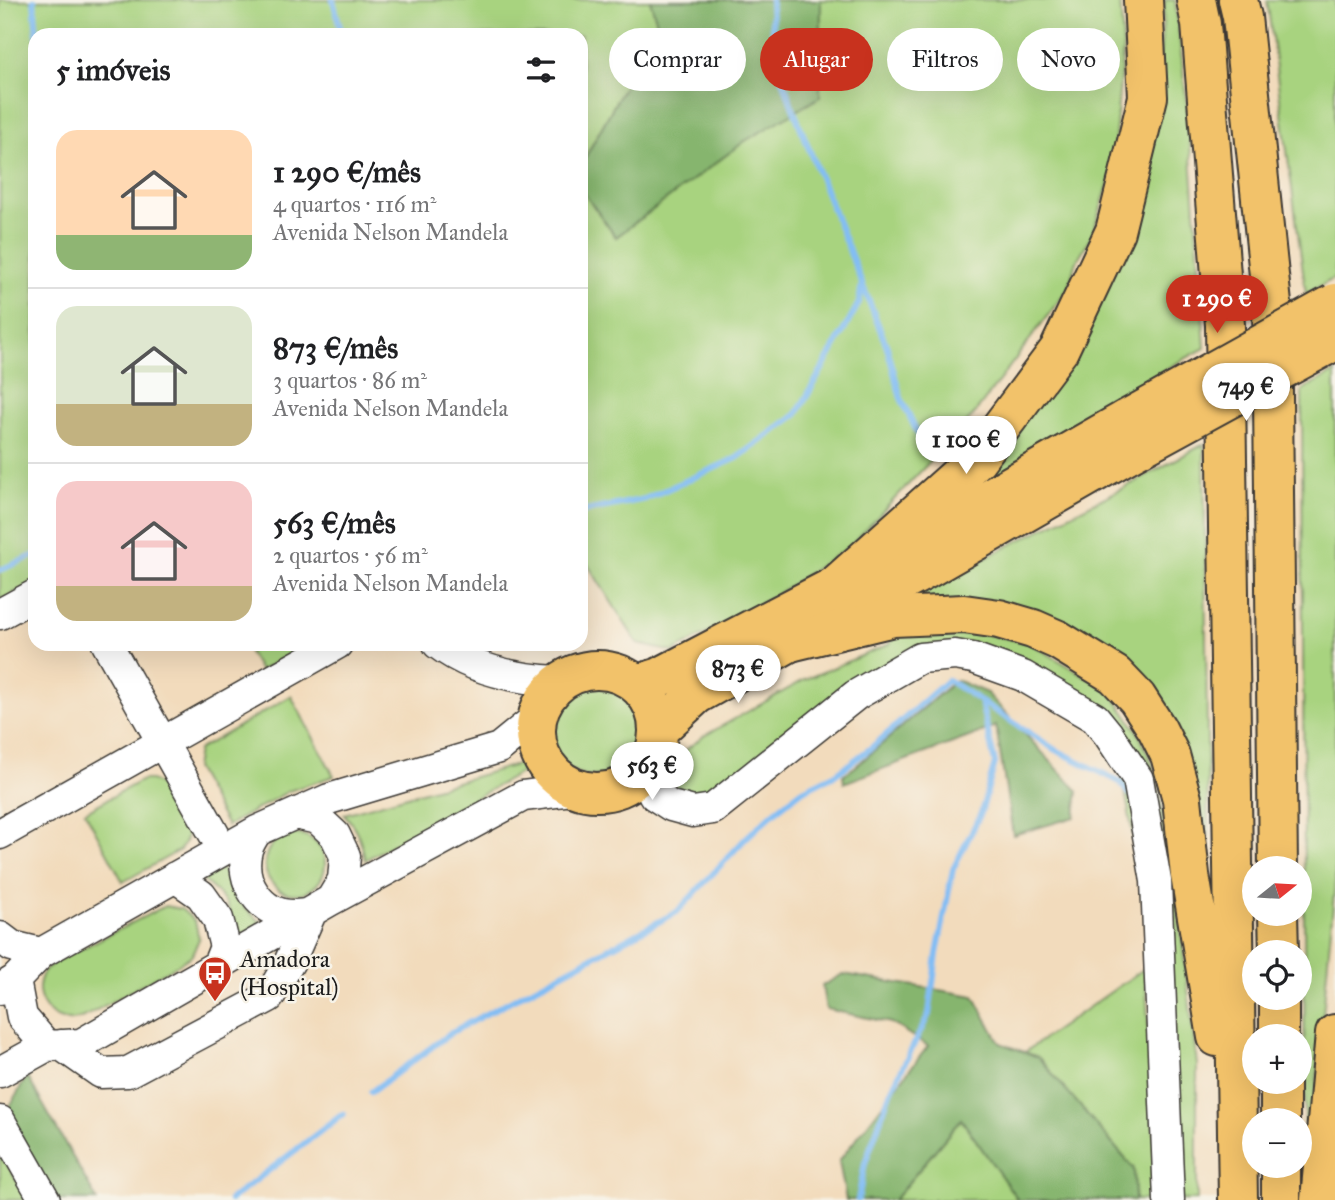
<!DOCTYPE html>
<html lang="pt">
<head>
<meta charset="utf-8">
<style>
	:root { --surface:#fff; --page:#f2f2f2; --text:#202124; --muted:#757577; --line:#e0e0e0; --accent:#c8321e }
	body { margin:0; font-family:"IM FELL Great Primer",serif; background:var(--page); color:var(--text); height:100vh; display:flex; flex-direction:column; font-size:26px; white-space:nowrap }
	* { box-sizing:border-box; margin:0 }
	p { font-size:23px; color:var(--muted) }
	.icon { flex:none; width:38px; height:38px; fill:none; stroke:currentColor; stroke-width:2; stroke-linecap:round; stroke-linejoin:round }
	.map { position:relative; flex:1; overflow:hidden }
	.details { position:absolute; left:28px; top:28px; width:560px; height:623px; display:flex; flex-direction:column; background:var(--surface); border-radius:21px; box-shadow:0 7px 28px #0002 }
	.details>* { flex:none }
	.banner { position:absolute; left:609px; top:28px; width:620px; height:63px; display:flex; gap:14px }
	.needle { width:46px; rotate:72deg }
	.tools { position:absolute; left:1242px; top:856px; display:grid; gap:14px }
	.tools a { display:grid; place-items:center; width:70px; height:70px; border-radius:50%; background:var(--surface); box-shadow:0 7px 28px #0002; font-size:35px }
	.price { position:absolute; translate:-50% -60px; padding:0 16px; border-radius:24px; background:#fff; color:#222; font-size:23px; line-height:46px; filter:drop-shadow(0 2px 4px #0008) }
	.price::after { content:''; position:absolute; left:50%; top:42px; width:21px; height:16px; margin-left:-10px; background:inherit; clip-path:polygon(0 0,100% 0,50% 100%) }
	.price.selected { background:var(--accent); color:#fff }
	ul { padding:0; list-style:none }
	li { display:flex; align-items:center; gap:21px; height:175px; padding:0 28px }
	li+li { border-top:2px solid var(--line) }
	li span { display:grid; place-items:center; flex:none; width:196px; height:140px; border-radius:21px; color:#555 }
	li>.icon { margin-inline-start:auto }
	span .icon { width:84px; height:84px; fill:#fffc; stroke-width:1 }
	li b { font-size:30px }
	h2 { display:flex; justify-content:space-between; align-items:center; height:84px; padding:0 28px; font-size:30px }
	.pill { padding:0 24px; border-radius:32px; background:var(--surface); box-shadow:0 7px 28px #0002; font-size:24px; line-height:63px }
	.pill.selected { background:var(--accent); color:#fff }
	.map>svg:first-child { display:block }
</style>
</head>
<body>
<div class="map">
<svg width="1335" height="1200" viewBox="0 0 1335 1200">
	<rect width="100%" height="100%" fill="#f7f3e8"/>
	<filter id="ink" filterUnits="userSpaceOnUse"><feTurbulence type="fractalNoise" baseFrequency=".0143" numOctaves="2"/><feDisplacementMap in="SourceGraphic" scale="14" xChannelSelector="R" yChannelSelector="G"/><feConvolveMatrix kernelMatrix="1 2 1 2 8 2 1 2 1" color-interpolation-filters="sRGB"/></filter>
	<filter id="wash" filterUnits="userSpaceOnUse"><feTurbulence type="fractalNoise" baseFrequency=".00686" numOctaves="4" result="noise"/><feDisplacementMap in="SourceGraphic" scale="28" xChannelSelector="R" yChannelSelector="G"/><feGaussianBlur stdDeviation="1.57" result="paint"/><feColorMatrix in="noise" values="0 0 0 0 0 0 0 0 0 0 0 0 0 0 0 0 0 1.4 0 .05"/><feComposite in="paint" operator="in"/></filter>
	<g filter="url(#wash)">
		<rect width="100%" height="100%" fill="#f2dbbc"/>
		<path fill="#a8d37f" stroke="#62784e" stroke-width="2" d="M 0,0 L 650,0 L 658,25 L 581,165 L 581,35 L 35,35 L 35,583 L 0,600 Z
			M 821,0 L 1120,0 L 1123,46 L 1112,173 L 1092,235 L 1075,264 L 1069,287 L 972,417 L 850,546 L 774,596 L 673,652 L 638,644 L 581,554 L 581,189 L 616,237 L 745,141 L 819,97 Z
			M 1165,0 L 1175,0 L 1188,115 L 1205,348 L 1125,391 L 1126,398 L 954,505 L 1152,142 Z
			M 1267,0 L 1335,0 L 1335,278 L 1306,294 Z
			M 1335,372 L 1335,883 L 1312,1135 L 1305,1136 L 1302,390 Z
			M 1204,444 L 1208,837 L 1195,826 L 1132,677 L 920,603 L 909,596 L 1131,484 Z
			M 965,630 L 1029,643 L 1109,690 L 1137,730 L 1152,763 L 1161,800 L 1179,916 L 1197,1065 L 1197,1200 L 1176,1200 L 1172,1056 L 1114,728 L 928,650 L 723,789 L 699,800 L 684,800 L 676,789 L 677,764 L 687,749 L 704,736 L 806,679 L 890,644 L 895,633 Z
			M 244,644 L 309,644 L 260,671 Z
			M548 730a46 46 0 1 1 92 0a46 46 0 1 1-92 0Z
			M 291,696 L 334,776 L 289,791 L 227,826 L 195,768 L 198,750 Z
			M 519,764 L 522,766 L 524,770 L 522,772 L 365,860 C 362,842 357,828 344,814 Z
			M 142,780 L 151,780 L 165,788 L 187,828 C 187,837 186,842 180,850 L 123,882 L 85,812 Z
			M265 864a30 30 0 1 1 60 0a30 30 0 1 1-60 0Z
			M 221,867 L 245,908 L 262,923 L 235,941 C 231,906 227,899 200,878 Z
			M 165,906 L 181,909 L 195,921 L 199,939 L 192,955 L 179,964 L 84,1017 C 79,1018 73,1021 68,1020 C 46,1018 33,995 42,975 C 45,970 50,966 53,963 Z
			M 1145,968 L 1158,1200 L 1135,1200 L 1134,1169 L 1038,1057 L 1025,1052 Z
			M 961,1119 L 1018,1200 L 894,1200 Z
			M 0,1152 L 28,1200 L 0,1200 Z"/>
		<path fill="#86b56e" stroke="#516845" stroke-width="2" d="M 650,0 L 821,0 L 820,97 L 745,141 L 616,237 L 581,189 L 581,165 L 658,26 Z
			M 956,680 L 987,693 L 1078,791 L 1075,817 L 1013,835 L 996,726 L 969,737 L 844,783 L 843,775 L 855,767 Z
			M 843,974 L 974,996 L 1000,1043 L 1038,1057 L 1134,1169 L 1135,1200 L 1018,1200 L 961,1119 L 894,1200 L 846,1200 L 839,1161 L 928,1046 L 891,1023 L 826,1009 L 822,986 Z
			M 27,1076 L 97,1200 L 51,1200 L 18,1133 L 9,1108 Z"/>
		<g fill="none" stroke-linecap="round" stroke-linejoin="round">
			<path stroke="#82bdf4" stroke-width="6" d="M 34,0 L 37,35
				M 333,0 L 342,35
				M 771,0 L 773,50 L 791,103 L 887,347 L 901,398 L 924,447
				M 581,512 L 645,499 L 737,458 L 797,414 L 859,303 L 862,284
				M 0,570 L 35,555
				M 371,1092 L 452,1032 L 677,912 L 746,838 L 773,813 L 803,790 L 836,774 L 871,748 L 948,680 L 1054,749 L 1120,782 L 1129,793
				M 230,1200 L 343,1114
				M 858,1200 L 865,1163 L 890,1093 L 929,1014 L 937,954 L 953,869 L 981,813 L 995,763 L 981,702"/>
		</g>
	</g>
	<g filter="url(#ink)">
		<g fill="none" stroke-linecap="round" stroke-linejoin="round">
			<g stroke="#3c3934" stroke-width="33">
				<path id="minor" d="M 0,614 L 35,595
					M 107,644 L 223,850
					M 438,644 C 472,670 517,679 559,681
					M 643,771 L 654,795 L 671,806 L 693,812 L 713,809 L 856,695 L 920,658 L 955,655 L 973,658 L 1023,676 L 1095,718 L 1108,734 L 1138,779 L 1156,881 L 1169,1200
					M 295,814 L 318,819 L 335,835 L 345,856 L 343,880 L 331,900
					M 257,831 C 253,837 249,843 247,850 C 239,881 260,916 295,915 C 300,915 306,914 311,913
					M 0,834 L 337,644
					M 175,877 L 201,895 L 218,919 L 225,947 L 217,967
					M 0,937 L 12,946 L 41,953
					M 15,980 L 22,1017 L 47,1046
					M 0,989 L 15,980 L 41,953 L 257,831 L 329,799 L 499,748 L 537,717
					M 61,1045 L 101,1073 L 128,1072 L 269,997 L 289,963 L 311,913
					M 0,1072 L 47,1046 L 81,1044 L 331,900 L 523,796 L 580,789
					M 0,1121 L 45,1200"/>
			</g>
			<g stroke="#3c3934" stroke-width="42">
				<path id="major" d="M536 731a61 61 0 1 1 122 0a61 61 0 1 1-122 0Z
					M 638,684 L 660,677 L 835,586 L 1127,419
					M 658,730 L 696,695 L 790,642 L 925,570 L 1129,453"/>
			</g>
			<g stroke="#3c3934" stroke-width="42">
				<path id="highway" d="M 1196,0 L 1201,24 L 1225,325 L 1238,1200
					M 1238,0 L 1242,17 L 1272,304 L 1278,868
					M 835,586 L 977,459 L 1059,350 L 1115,231 L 1148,97 L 1143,0
					M 790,642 L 893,617 L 964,614 L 999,619 L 1033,629 L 1058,640 L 1115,675 L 1137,698 L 1157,729 L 1170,755 L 1182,799 L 1190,875 L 1217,1037
					M 1278,914 L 1279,952
					M 1279,998 L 1279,1036
					M 1280,1082 L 1280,1120
					M 1281,1166 L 1281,1200
					M 1320,1200 L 1335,1034"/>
			</g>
			<use href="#minor" stroke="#fff" stroke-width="30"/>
			<use href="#major" stroke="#f2c26a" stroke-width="38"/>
			<use href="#highway" stroke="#f2c26a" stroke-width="38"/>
			<g stroke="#3c3934" stroke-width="42" stroke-linecap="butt">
				<path id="major-bridge" d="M 1127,419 L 1335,303
					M 1129,453 L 1335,341"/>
			</g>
			<use href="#major-bridge" stroke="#f2c26a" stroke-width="38"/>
		</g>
	</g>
	<defs>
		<g id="bus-pin" transform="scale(1.75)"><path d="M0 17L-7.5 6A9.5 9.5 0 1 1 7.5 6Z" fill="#c8321e" stroke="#f7f3e8"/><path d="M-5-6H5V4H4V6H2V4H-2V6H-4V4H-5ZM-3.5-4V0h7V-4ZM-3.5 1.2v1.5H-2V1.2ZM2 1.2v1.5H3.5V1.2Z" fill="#fff"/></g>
	</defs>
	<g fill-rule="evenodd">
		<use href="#bus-pin" x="215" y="973"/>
	</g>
	<g text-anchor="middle" stroke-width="5" stroke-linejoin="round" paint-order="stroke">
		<g font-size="24" fill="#1c1c1c" stroke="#f7f3e8" text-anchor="start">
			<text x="240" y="967">Amadora<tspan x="240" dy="28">(Hospital)</tspan></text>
		</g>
	</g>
</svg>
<div class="tools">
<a><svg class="needle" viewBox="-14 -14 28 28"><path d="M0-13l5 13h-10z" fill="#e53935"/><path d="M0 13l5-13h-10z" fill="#757577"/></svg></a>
<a><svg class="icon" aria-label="locate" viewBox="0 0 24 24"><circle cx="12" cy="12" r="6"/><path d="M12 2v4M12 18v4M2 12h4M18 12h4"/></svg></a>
<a>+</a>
<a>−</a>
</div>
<b class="price selected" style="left:1217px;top:335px">1 290 €</b>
<b class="price" style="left:1246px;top:423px">749 €</b>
<b class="price" style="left:966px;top:476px">1 100 €</b>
<b class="price" style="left:738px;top:705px">873 €</b>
<b class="price" style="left:652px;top:802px">563 €</b>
<div class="banner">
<a class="pill">Comprar</a>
<a class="pill selected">Alugar</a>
<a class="pill">Filtros</a>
<a class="pill">Novo</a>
</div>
<section class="details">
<h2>5 imóveis<svg class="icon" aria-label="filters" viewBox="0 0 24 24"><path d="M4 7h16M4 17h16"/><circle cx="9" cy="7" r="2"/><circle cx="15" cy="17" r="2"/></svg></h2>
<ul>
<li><span style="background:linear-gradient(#ffd9b3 75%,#8fb573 0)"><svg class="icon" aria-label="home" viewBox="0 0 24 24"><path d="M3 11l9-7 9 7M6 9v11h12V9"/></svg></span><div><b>1 290 €/mês</b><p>4 quartos · 116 m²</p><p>Avenida Nelson Mandela</p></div></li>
<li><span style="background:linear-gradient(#dfe7d0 70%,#c2b280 0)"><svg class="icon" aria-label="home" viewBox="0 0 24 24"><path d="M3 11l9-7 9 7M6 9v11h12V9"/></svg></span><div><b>873 €/mês</b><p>3 quartos · 86 m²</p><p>Avenida Nelson Mandela</p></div></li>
<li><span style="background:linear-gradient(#f6c9c9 75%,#c2b280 0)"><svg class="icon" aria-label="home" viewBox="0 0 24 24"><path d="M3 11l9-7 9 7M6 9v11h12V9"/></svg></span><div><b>563 €/mês</b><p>2 quartos · 56 m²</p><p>Avenida Nelson Mandela</p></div></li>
</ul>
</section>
</div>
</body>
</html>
